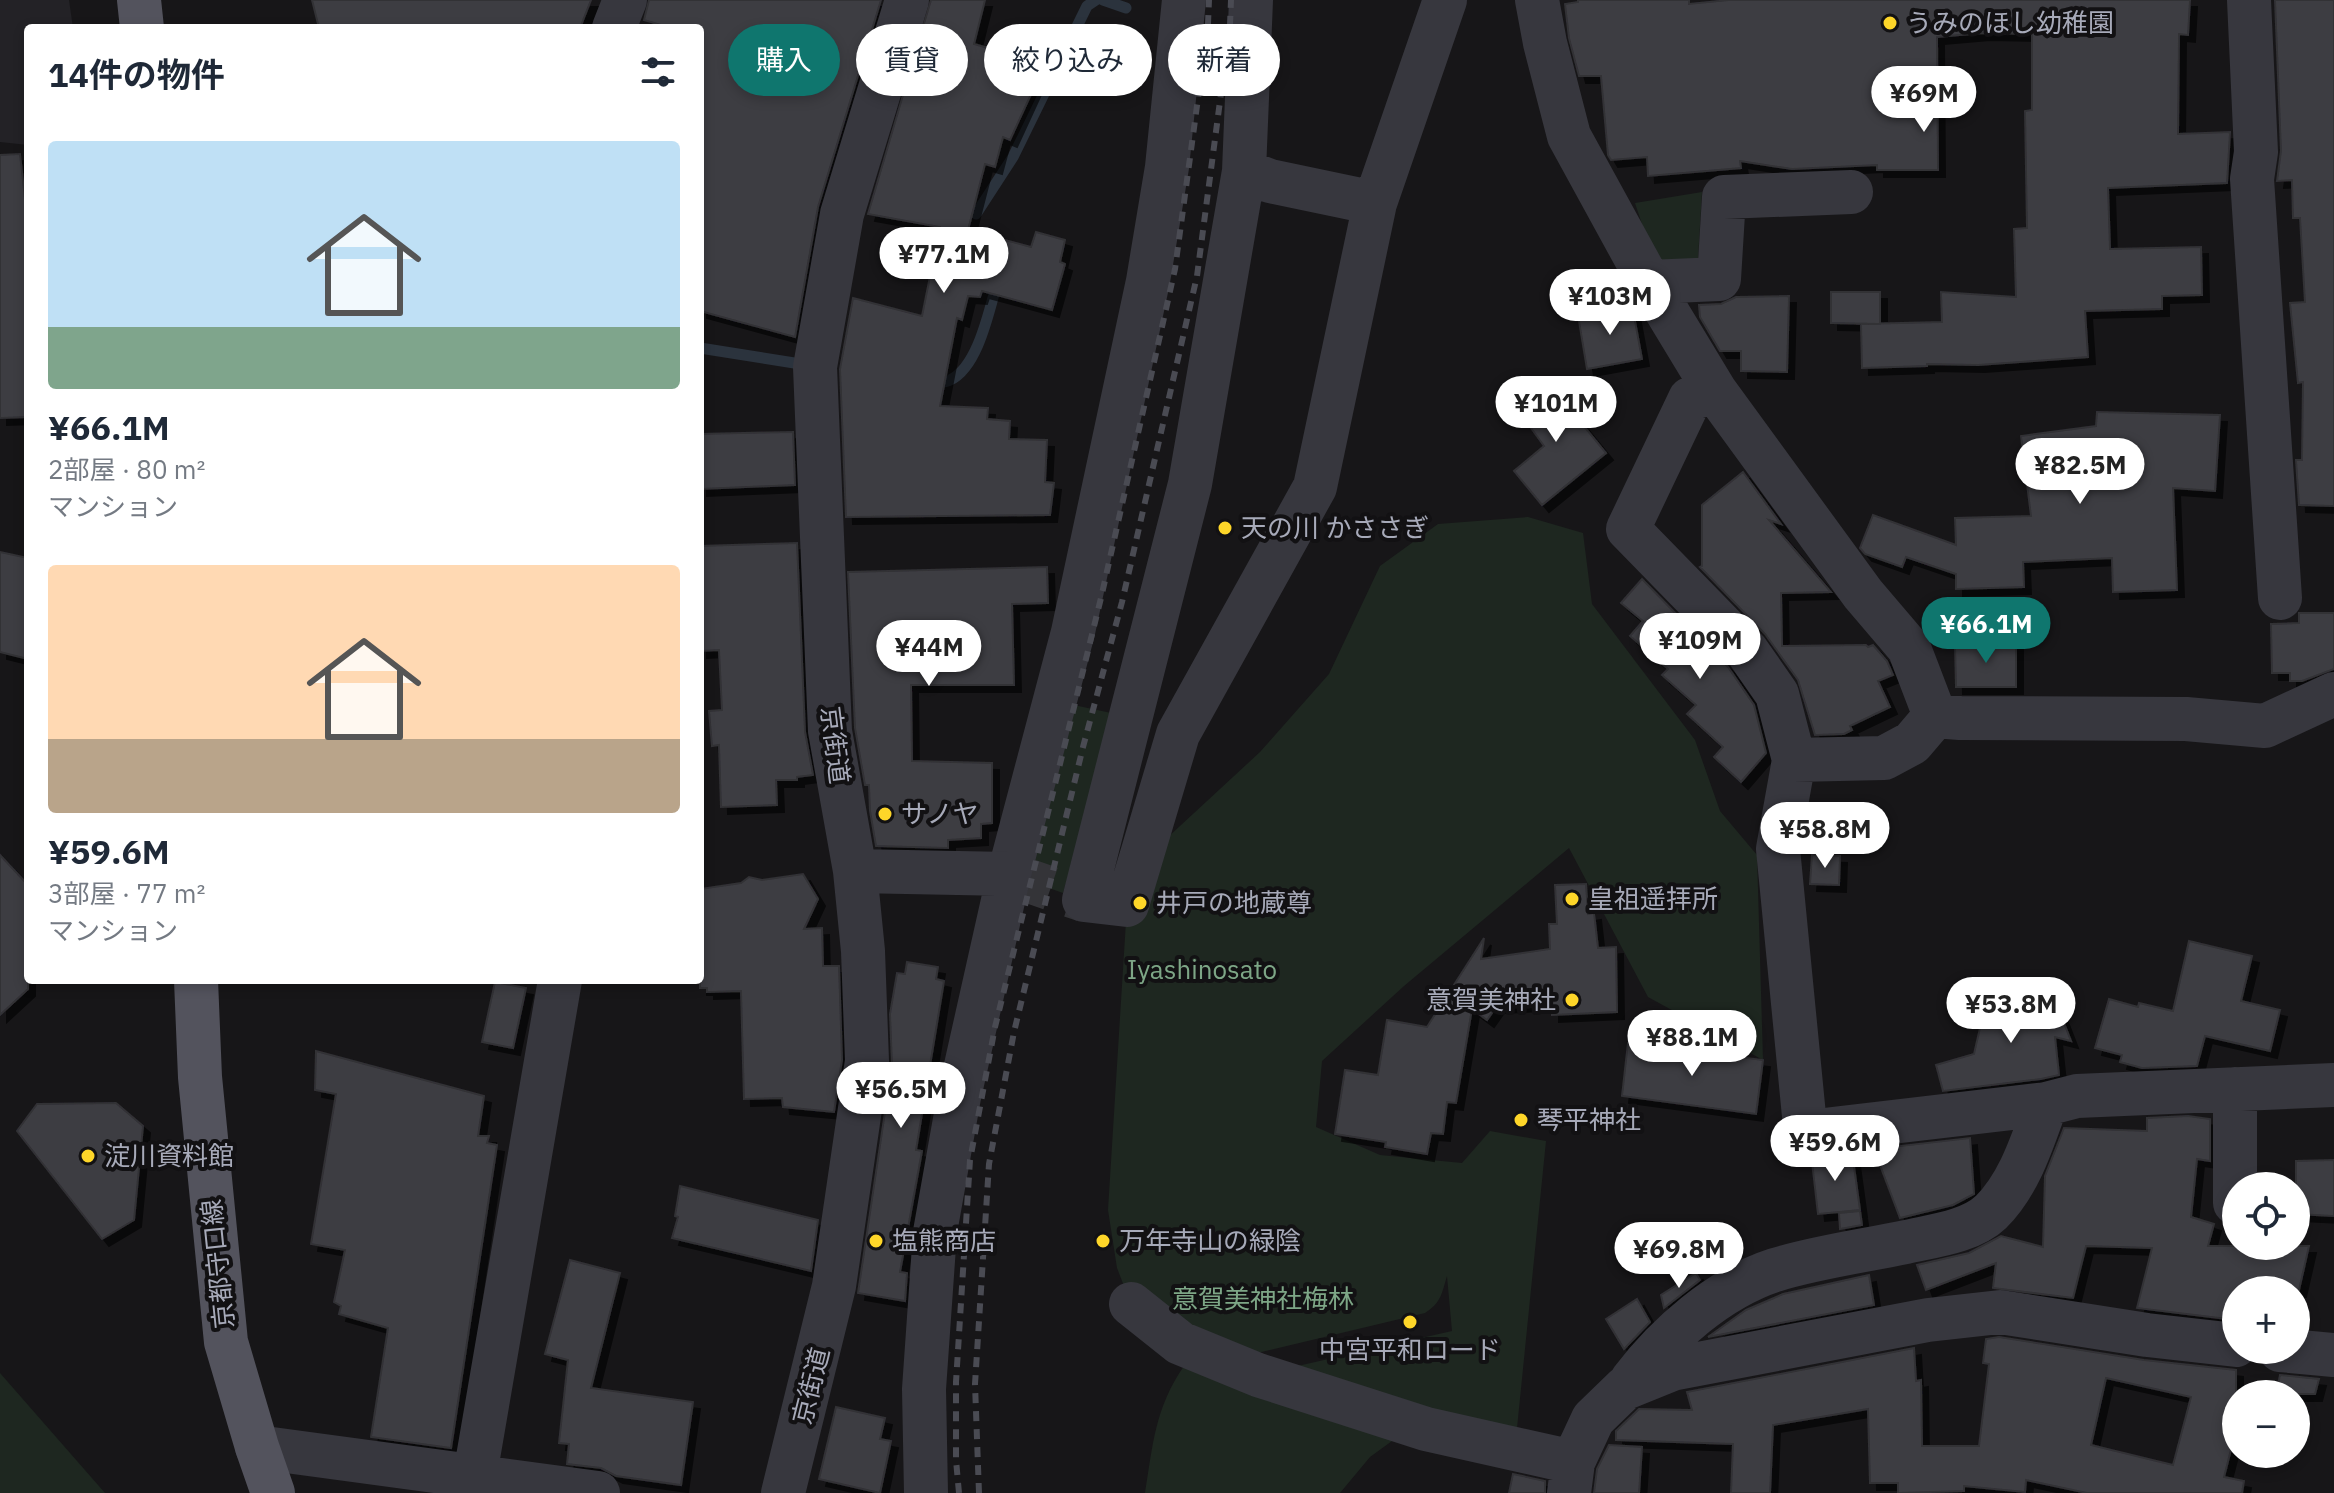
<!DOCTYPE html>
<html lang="ja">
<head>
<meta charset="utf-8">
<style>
	:root { --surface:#fff; --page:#f6f6f7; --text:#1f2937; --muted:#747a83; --accent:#0f766e }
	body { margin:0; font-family:"IBM Plex Sans","Noto Sans JP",sans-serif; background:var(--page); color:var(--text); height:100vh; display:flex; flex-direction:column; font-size:30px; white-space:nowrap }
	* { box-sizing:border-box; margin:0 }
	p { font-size:26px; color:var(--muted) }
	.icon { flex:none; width:44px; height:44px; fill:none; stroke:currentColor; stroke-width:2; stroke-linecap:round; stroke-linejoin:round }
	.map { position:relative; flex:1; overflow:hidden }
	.drawer { position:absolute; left:24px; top:24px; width:680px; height:960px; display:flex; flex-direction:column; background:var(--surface); border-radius:8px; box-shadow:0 4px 12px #0003 }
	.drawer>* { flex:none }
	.hud { position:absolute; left:728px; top:24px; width:760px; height:72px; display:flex; gap:16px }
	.controls { position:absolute; left:2222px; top:1172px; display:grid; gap:16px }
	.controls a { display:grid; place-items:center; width:88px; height:88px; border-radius:50%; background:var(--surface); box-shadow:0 4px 12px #0003; font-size:40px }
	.price { position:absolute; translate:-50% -68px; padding:0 18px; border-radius:28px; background:#fff; color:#222; font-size:26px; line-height:52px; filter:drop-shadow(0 2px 4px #0008) }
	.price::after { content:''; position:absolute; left:50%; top:48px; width:24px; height:18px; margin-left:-12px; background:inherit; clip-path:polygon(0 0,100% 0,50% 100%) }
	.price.active { background:var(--accent); color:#fff }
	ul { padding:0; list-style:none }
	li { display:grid; align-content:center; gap:16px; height:424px; padding:0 24px }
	li span { display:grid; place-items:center; height:248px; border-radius:8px; color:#555 }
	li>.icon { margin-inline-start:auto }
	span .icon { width:144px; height:144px; fill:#fffc; stroke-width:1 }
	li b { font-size:34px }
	h2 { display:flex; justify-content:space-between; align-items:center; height:96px; padding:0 24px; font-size:34px }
	.chip { padding:0 28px; border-radius:36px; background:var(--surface); box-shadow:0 4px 12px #0003; font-size:28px; line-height:72px }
	.chip.active { background:var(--accent); color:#fff }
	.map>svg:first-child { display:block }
</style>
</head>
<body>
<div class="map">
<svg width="2334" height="1493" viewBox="0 0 2334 1493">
	<defs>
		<filter id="shadow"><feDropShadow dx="7" dy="7" stdDeviation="0" flood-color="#0009"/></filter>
	</defs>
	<rect width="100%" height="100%" fill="#171618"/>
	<path fill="#232226" d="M 0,0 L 69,0 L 73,28 L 28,28 L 28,145 L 0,142 Z"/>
	<path fill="#1e2720" d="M 1702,192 L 1698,259 L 1656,266 L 1635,203 Z
		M 1528,517 L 1583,533 L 1592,604 L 1695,740 L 1720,811 L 1757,855 L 1763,1060 L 1648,997 L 1569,848 L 1404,986 L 1322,1061 L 1316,1127 L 1380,1155 L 1462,1163 L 1490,1131 L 1546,1141 L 1515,1448 L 1258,1375 L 1452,1331 L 1447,1276 C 1442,1293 1441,1303 1425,1313 L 1253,1354 L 1131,1304 L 1117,1268 L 1108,1210 L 1127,905 L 1140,863 L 1260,752 L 1329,674 L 1380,566 L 1438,524 Z
		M 1069,704 L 1116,714 L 1063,893 L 1020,878 Z
		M 1184,1366 L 1403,1433 L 1370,1457 L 1340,1493 L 1145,1493 C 1153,1444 1155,1408 1184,1366 Z
		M 0,1373 L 105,1493 L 0,1493 Z"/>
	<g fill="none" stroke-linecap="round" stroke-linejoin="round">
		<path stroke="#2b333d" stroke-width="11" d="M 1103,0 L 1126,8
			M 976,214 L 1013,157 L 1087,6 L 1096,0
			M 700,348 L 807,365
			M 930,383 C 936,382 945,383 950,380 C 978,367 989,311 997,283"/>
	</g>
	<path fill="#3e3e43" stroke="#313035" stroke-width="2" fill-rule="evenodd" filter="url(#shadow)" d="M 312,0 L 591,0 L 580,28 L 319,28 Z
		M 649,0 L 881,0 L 818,207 L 795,337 L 700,311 L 700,28 L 671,28 L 644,20 Z
		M 931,0 L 985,0 L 974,44 L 1045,64 L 1010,140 L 1003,137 L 995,167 L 985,164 L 968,230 L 1031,247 L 1036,232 L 1065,240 L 1060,262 L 1065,264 L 1052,310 L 982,291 L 980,297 L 968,296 L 962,320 L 957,318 L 940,406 L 988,408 L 987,419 L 1010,421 L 1009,439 L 1047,440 L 1045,482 L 1054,483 L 1050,515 L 846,517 L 840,369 L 853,298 L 922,316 L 940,227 L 868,214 Z
		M 1578,0 L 1689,0 L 1689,4 L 1729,0 L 2190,0 L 2188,35 L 2179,34 L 2178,134 L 2230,132 L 2227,183 L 2108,188 L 2110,249 L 2201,247 L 2202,295 L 2162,296 L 2162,309 L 2085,311 L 2088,357 L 1978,365 L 1927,364 L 1927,366 L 1862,368 L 1861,324 L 1942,322 L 1941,292 L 2016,297 L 2014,229 L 2027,228 L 2025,111 L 2032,110 L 2032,34 L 1983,33 L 1937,37 L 1938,170 L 1877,170 L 1877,165 L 1792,169 L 1740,161 L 1741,168 L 1648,176 L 1647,157 L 1611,160 L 1608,155 L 1601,76 L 1579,76 L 1569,38 L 1565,4 L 1578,2 Z
		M 2275,0 L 2334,0 L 2334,506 L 2299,505 L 2296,460 L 2302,460 L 2303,382 L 2298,383 L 2290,303 L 2305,302 L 2300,218 L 2293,218 L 2292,180 L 2277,181 L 2281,151 Z
		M 20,154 L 28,227 L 28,417 L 0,418 L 0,155 Z
		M 1831,292 L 1880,292 L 1880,324 L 1831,323 Z
		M 1789,296 L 1787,372 L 1741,371 L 1741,351 L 1720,351 L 1700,317 L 1699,305 L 1721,304 L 1736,297 Z
		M 1632,305 L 1642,359 L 1587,369 L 1578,315 Z
		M 1556,381 L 1574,405 L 1569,408 L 1606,453 L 1542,505 L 1514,471 L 1544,446 L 1518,410 Z
		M 2097,412 L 2220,415 L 2215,491 L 2173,488 L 2177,590 L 2113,592 L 2112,558 L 2023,562 L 2024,587 L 1956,589 L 1956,574 L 1906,557 L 1902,567 L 1865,554 L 1860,548 L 1873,515 L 1956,545 L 1955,518 L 2031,516 L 2021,436 L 2096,426 Z
		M 793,432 L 795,485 L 700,489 L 700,434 Z
		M 1743,472 L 1781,524 L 1769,520 L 1831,592 L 1781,593 L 1782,646 L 1866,645 L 1868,647 L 1873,645 L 1887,661 L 1893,675 L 1878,681 L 1890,707 L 1850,726 L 1852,730 L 1844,734 L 1815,735 L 1798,680 L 1765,634 L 1700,567 L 1702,566 L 1702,505 Z
		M 797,543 L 805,732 L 813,775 L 797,777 L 797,780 L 776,780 L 777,805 L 721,807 L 719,745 L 712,746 L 709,711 L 722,710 L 719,650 L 700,651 L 700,546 Z
		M 0,552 L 28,558 L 28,659 L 0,652 Z
		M 1047,567 L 1048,603 L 1012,604 L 1014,685 L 911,685 L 912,761 L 992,763 L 992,823 L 981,824 L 981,838 L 948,840 L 948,848 L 876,846 L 870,811 L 869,785 L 865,785 L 855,728 L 848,572 Z
		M 1642,579 L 1728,667 L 1754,705 L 1766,753 L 1741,782 L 1714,757 L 1723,747 L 1687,714 L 1696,705 L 1662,675 L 1668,669 L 1630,636 L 1643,621 L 1621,603 Z
		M 2299,613 L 2334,613 L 2334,669 L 2302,681 L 2290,681 L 2290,673 L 2272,673 L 2271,624 L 2299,623 Z
		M 2016,643 L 2016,687 L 1956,687 L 1955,644 Z
		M 0,855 L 28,885 L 28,989 L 0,1015 Z
		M 1812,855 L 1840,856 L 1839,885 L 1810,884 Z
		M 803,874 L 818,899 L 804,929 L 822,928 L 823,966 L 839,966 L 842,1060 L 834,1112 L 783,1107 L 782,1098 L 744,1099 L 741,991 L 707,992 L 707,988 L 700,988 L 700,889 L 741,883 L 749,877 L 762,880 Z
		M 1586,884 L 1588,914 L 1594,913 L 1598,948 L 1616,947 L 1617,1012 L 1552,1015 L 1552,1003 L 1497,1006 L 1487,1020 L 1472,1009 L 1456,1103 L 1447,1102 L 1443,1134 L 1431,1133 L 1427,1154 L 1385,1147 L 1386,1142 L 1335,1134 L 1345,1070 L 1378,1075 L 1387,1020 L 1427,1027 L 1484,938 L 1481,959 L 1550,949 L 1549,924 L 1557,924 L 1555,885 Z
		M 2189,941 L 2252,956 L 2241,1001 L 2280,1010 L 2270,1051 L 2205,1036 L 2197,1066 L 2142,1068 L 2120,1062 L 2122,1055 L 2095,1048 L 2109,999 L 2138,1007 L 2139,1003 L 2173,1011 Z
		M 907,962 L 938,967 L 936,979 L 944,981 L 916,1150 L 922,1151 L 900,1272 L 907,1273 L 905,1301 L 858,1293 L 892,1065 L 890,1014 L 897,973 L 905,974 Z
		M 495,982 L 526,988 L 513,1048 L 482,1042 Z
		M 2050,987 L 2071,1041 L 2055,1037 L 2059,1075 L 2041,1079 L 1943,1091 L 1936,1065 L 1974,1054 L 1986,1002 L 2002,1006 Z
		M 1628,1043 L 1763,1060 L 1756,1114 L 1622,1096 Z
		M 316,1051 L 484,1096 L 478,1136 L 489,1136 L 487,1143 L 497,1145 L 451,1448 L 371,1437 L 388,1328 L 339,1314 L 341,1306 L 334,1302 L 345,1250 L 311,1244 L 336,1094 L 315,1090 Z
		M 116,1103 L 143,1126 L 134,1220 L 102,1239 L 17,1131 L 37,1104 Z
		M 2188,1116 L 2210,1119 L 2210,1161 L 2197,1159 L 2191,1217 L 2214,1224 L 2208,1246 L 2309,1246 L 2299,1290 L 2236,1290 L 2236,1320 L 2137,1308 L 2152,1248 L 2086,1246 L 2073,1298 L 1993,1288 L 1996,1263 L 1926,1290 L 1917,1265 L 1969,1253 L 2001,1236 L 2043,1247 L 2045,1176 L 2064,1128 L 2147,1131 L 2147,1118 Z
		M 1970,1138 L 1974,1194 L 1953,1205 L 1900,1218 L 1874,1149 Z
		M 1852,1152 L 1860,1210 L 1818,1214 L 1811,1153 L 1827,1155 Z
		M 2334,1160 L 2334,1216 L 2296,1214 L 2296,1161 Z
		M 680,1186 L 818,1220 L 811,1271 L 672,1238 L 678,1217 L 675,1216 Z
		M 1860,1211 L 1862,1225 L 1840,1229 L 1839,1213 Z
		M 570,1260 L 620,1273 L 591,1388 L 693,1402 L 681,1485 L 616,1476 L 601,1468 L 567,1464 L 569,1444 L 559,1443 L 568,1360 L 545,1354 Z
		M 1696,1273 L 1700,1280 L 1664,1308 L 1661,1295 Z
		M 1869,1275 L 1874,1305 L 1708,1337 L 1746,1310 L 1783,1294 Z
		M 1637,1299 L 1650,1322 L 1624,1349 L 1606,1319 Z
		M 1999,1337 L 2144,1360 L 2236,1370 L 2236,1430 L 2224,1477 L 2244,1481 L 2242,1493 L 2087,1493 L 2026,1480 L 2025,1492 L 1964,1486 L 1964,1491 L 1898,1493 L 1898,1483 L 1870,1483 L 1868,1409 L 1773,1425 L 1770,1493 L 1731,1493 L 1733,1444 L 1616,1440 L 1616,1431 L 1639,1409 L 1692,1410 L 1687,1392 L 1914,1348 L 1916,1381 L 1921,1380 L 1922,1446 L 1979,1446 L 1989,1364 L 1983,1363 L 1986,1339 ZM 2106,1378 L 2191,1397 L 2173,1465 L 2091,1445 Z
		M 2280,1375 L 2319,1379 L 2315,1394 L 2276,1394 Z
		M 836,1407 L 885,1418 L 880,1439 L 891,1441 L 880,1493 L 819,1479 Z
		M 1609,1445 L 1642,1447 L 1639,1493 L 1594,1493 L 1597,1469 Z
		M 1513,1474 L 1545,1481 L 1545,1493 L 1509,1493 Z"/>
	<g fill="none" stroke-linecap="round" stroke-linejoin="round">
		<path stroke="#343438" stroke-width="44" stroke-dasharray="44 22" stroke-linecap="butt" d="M 1009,874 L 1084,900"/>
		<path stroke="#37373e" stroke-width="44" d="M 1251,0 L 1244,171 L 1190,484 L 1084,900 L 1127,905 L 1178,734 L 1315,487 L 1375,203 L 1445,0
			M 1537,0 L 1545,43 L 1569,136 L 1649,282 L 1715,391 L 1863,594 L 1909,648 L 1935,716
			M 2249,0 L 2256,152 L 2252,179 L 2280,598
			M 614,28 L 625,0
			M 1244,171 L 1270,181 L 1375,203
			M 1649,282 L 1719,279 L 1724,197 L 1851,192
			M 1715,391 L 1690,399 L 1628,529 L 1747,651 L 1777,694 L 1794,760 L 1778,849 L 1805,1126 L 1824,1130 L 2046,1104 L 2077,1096 L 2334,1085
			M 1935,716 L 1960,718 L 2186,719 L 2265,726 L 2334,694
			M 1794,760 L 1884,758 L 1912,743 L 1935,716
			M 855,871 L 1009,874
			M 2235,1089 L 2235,1203
			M 1131,1304 L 1180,1343 L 1258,1375 L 1426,1429 L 1573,1462
			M 2280,1350 L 2334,1355
			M 1632,1380 C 1666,1335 1719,1288 1775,1270 C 1817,1257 1863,1251 1906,1242 C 1932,1236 1970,1232 1991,1212 C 2020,1183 2032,1142 2046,1104
			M 257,1447 L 598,1493
			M 475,1475 L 560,980
			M 783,1493 L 834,1286 L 867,1061 L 863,951 L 855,871 L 830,731 L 815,367 L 842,214 L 907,0
			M 926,1493 L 924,1389 L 935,1232 L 959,1097 L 1009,874 L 1073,632 L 1148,281 L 1167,167 L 1184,0
			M 1569,1493 L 1573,1462 L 1593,1419 L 1625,1388 L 1672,1369 L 1928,1320 L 2000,1312 L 2147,1335 L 2236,1345"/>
		<path stroke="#53535d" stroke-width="44" d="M 139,0 L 142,28
			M 196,980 L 200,1077 L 226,1342 L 257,1447 L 273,1493"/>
		<path stroke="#4a4b53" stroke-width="6" stroke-dasharray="10 8" stroke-linecap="butt" d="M 959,1493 L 956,1460 L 956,1382 L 970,1160 L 995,1027 L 1101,598 L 1175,269 L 1208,24 L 1209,0
			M 979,1493 L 975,1384 L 989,1164 L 1014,1032 L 1083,747 L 1122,602 L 1197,276 L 1230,25 L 1231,0"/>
	</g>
	<g fill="#fed629" stroke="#121113" stroke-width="3">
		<circle cx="1890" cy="23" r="8"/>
		<circle cx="1225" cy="528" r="8"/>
		<circle cx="885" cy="814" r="8"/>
		<circle cx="1572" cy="899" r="8"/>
		<circle cx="1140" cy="903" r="8"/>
		<circle cx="1572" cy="1000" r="8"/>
		<circle cx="1521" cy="1120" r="8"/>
		<circle cx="88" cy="1156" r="8"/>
		<circle cx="876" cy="1241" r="8"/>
		<circle cx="1103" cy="1241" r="8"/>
		<circle cx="1410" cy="1322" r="8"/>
	</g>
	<g text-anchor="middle" stroke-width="8" stroke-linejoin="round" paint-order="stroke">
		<g font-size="26" fill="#a7aab9" stroke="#121113" text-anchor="start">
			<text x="1906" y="32">うみのほし幼稚園</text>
			<text x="1241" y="537">天の川 かささぎ</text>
			<text x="901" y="823">サノヤ</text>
			<text x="1588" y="908">皇祖遥拝所</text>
			<text x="1156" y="912">井戸の地蔵尊</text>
			<text x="1556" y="1009" text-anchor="end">意賀美神社</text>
			<text x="1537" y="1129">琴平神社</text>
			<text x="104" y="1165">淀川資料館</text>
			<text x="892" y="1250">塩熊商店</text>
			<text x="1119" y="1250">万年寺山の緑陰</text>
			<text x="1410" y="1359" text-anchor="middle">中宮平和ロード</text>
		</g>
		<g font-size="26" fill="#a7aab9" stroke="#121113">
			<text transform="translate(835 745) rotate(83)" y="9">京街道</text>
			<text transform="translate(218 1264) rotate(-96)" y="9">京都守口線</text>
			<text transform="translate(811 1386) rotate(-76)" y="9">京街道</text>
		</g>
		<g font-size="26" fill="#7da686" stroke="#121113">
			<text x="1202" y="979">Iyashinosato</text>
			<text x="1263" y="1308">意賀美神社梅林</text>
		</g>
	</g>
</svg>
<div class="controls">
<a><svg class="icon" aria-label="locate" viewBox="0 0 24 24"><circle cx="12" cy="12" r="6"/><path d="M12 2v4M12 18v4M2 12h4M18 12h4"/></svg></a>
<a>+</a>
<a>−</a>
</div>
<b class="price" style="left:1924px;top:134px">¥69M</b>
<b class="price" style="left:944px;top:295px">¥77.1M</b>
<b class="price" style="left:1610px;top:337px">¥103M</b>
<b class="price" style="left:1556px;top:444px">¥101M</b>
<b class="price" style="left:2080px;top:506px">¥82.5M</b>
<b class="price active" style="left:1986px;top:665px">¥66.1M</b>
<b class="price" style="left:1700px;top:681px">¥109M</b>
<b class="price" style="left:929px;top:688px">¥44M</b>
<b class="price" style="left:1825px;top:870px">¥58.8M</b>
<b class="price" style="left:2011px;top:1045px">¥53.8M</b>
<b class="price" style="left:1692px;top:1078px">¥88.1M</b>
<b class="price" style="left:901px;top:1130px">¥56.5M</b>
<b class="price" style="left:1835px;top:1183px">¥59.6M</b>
<b class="price" style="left:1679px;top:1290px">¥69.8M</b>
<div class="hud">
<a class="chip active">購入</a>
<a class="chip">賃貸</a>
<a class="chip">絞り込み</a>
<a class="chip">新着</a>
</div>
<section class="drawer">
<h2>14件の物件<svg class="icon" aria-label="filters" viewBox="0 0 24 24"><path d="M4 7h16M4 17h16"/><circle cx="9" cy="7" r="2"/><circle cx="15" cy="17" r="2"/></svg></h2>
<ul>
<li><span style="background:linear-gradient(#bfe0f5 75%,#7fa58c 0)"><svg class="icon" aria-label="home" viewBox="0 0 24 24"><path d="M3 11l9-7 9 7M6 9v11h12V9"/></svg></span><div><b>¥66.1M</b><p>2部屋 · 80 m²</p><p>マンション</p></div></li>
<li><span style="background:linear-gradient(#ffd9b3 70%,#b9a48a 0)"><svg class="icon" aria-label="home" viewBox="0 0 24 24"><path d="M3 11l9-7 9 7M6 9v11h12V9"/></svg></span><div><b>¥59.6M</b><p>3部屋 · 77 m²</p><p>マンション</p></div></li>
</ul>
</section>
</div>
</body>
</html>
